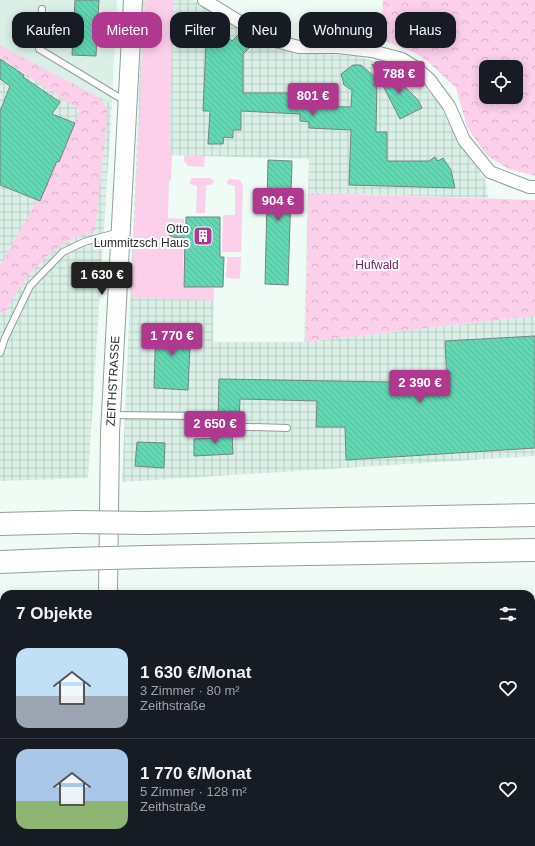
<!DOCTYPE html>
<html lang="de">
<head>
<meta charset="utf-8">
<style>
	:root { --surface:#171b24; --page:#242831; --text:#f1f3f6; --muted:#9ea1a6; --line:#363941; --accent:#b0388e }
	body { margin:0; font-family:Arial,sans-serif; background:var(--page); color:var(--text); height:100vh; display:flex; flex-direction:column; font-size:15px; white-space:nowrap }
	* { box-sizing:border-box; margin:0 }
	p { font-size:13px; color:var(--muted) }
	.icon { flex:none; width:22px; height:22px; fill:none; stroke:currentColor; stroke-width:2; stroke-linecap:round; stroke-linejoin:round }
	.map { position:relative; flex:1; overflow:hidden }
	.details { position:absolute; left:0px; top:590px; width:535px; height:256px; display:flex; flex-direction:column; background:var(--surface); border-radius:12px 12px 0 0; box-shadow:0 2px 10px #0003 }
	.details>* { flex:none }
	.top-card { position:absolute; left:12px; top:12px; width:511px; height:36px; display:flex; gap:8px }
	.fabs { position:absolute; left:479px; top:60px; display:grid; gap:8px }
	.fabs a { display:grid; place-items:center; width:44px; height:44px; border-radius:8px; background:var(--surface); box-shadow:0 2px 10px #0003; font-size:20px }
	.price { position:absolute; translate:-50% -34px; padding:0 9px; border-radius:4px; background:var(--accent); color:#fff; font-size:13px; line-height:26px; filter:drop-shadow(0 1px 2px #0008) }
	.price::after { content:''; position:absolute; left:50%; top:24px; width:12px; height:9px; margin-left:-6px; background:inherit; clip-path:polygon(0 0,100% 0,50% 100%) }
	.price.selected { background:#222; color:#fff }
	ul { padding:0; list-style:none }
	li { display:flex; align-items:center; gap:12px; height:100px; padding:0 16px }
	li+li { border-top:1px solid var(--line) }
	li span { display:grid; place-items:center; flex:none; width:112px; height:80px; border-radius:12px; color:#555 }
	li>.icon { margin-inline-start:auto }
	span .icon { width:48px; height:48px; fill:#fffc; stroke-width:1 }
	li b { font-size:17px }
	h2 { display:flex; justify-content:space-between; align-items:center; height:48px; padding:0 16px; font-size:17px }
	.chip { padding:0 14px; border-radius:12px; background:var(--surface); box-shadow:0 2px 10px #0003; font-size:14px; line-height:36px }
	.chip.selected { background:var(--accent); color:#fff }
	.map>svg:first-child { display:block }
</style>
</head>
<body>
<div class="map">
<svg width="535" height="846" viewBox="0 0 535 846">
	<defs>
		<pattern id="industrial-grid" width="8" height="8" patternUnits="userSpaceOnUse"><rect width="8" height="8" fill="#daf0e7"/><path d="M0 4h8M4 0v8" fill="none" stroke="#bbcec6"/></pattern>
		<pattern id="forest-crowns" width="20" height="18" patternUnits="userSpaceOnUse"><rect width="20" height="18" fill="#fccfeb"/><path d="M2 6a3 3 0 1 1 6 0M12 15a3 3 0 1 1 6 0" fill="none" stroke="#d8b2ca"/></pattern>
		<pattern id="building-back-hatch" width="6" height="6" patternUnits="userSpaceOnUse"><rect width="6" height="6" fill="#60d8b3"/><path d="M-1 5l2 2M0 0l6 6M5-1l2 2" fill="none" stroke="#53ba9a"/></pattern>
	</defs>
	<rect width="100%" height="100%" fill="#effcf6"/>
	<path fill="#daf0e7" d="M 0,0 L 117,0 L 112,104 L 0,45 Z"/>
	<path fill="url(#industrial-grid)" fill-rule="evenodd" d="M 143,0 L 193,0 L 265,45 L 296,53 L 356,56 L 394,67 L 418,79 L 439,104 L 456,136 L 486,181 L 488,198 L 309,193 L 305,342 L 535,316 L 535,456 L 122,482 ZM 165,155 L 309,159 L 304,342 L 213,342 L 214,288 L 162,287 Z
		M 0,45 L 112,104 L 88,478 L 0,481 Z"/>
	<path fill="#fccfeb" d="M 145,0 L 175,0 L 173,5 L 169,144 L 172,155 L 171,180 L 169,181 L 168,218 L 184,219 L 183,287 L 214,288 L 214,301 L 131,297 Z
		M 184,155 L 205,156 L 204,167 L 188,166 L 184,161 Z
		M 192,178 L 210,178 L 214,181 L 211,185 L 206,185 L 205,213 L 196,213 L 197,186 L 190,184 L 190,181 Z
		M 230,179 L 240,180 L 243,186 L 241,252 L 222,252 L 223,215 L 235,215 L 235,186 L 227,184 L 227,181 Z
		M 227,257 L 241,257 L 240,279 L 226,278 Z
		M 0,792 L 4,793 L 4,842 L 35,842 L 34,846 L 0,846 Z"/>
	<path fill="url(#forest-crowns)" fill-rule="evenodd" d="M 383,0 L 535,0 L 535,176 L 509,169 L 487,156 L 467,127 L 456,88 L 427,61 L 413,52 L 380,39 ZM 486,67 L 516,67 L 516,97 L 486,97 Z
		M 0,45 L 98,97 L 108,109 L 95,231 C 87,234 78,236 71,240 C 43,254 18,285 5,313 L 0,312 L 0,266 L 36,202 L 40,201 L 57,161 L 59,162 L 80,110 L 0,57 Z
		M 309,193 L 535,200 L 535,316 L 305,342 Z"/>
	<path fill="url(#building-back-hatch)" stroke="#77837e" d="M 75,0 L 99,0 L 96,56 L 72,55 Z
		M 209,25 L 225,41 L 229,38 L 232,41 L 239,34 L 251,46 L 243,54 L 243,93 L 297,93 L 297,99 L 308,99 L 308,106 L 351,107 L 352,90 L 344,85 L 341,74 L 353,65 L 361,65 L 377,79 L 376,132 L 387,132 L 387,161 L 429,161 L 435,157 L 438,161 L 443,158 L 451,170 L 455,188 L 349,185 L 351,130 L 309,128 L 309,122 L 300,121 L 300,114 L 241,111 L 241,130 L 233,130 L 233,138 L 224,137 L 223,144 L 208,144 L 210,111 L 203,111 L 206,43 L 198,35 Z
		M 0,59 L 24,75 L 23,77 L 60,102 L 52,114 L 75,123 L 59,162 L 57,161 L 40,201 L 0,185 L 0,111 L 10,86 L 0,79 Z
		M 372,64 L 399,81 L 418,100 L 422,108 L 400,119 Z
		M 268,160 L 292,161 L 288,285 L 265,284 Z
		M 186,217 L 220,217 L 220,257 L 224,257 L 223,287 L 184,287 L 185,238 L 173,237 L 169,235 L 167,230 L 169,226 L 172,224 L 186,225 Z
		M 156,324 L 191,325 L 188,390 L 154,388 Z
		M 535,336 L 535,448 L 346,460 L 345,427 L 316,427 L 317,401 L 240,399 L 239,421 L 218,422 L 219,379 L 447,383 L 445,341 Z
		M 218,431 L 232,431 L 233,454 L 194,456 L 194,439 L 218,438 Z
		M 137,442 L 165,443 L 164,468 L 135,466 Z"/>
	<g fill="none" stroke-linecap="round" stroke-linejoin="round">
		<g stroke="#939f9a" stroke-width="8">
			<path id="lane" d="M 42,9 L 39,49 L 125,101
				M 0,353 L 5,338 L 30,286 L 63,252 L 84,242 L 119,232
				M 112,415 L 200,416 L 216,426 L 287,428
				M 531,787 L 535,788"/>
		</g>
		<g stroke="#939f9a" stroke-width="14">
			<path id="street" d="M 204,0 L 268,39 L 299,47 L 337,47 L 372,51 L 402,59 L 415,67 L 429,79 L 449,106 L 464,140 L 490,172 L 529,187 L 535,187
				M 531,707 L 535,709
				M 0,787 L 4,788
				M 198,842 L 198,846"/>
		</g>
		<g stroke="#939f9a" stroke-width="20">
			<path id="secondary" d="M 108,594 L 110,433 L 133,0
				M 116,842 L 116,846"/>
		</g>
		<g stroke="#939f9a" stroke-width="24">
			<path id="highway" d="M 146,523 L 535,515
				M 0,524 L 77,522
				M 146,557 L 535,550
				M 0,562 L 73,559"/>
		</g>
		<use href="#lane" stroke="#fff" stroke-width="6"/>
		<use href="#street" stroke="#fff" stroke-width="12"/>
		<use href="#secondary" stroke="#fff" stroke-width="18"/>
		<use href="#highway" stroke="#fff" stroke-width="22"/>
		<g stroke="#939f9a" stroke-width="24" stroke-linecap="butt">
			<path id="highway-bridge" d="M 77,522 L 146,523
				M 73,559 L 146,557"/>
		</g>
		<use href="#highway-bridge" stroke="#fff" stroke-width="22"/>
	</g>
	<defs>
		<g id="building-square" transform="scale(1)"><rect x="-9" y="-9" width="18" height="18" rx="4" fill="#b0388e" stroke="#fff"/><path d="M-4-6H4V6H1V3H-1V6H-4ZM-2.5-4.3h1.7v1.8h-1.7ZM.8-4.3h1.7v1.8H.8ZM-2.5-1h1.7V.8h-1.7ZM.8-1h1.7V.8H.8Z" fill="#fff"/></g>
	</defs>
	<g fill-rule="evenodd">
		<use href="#building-square" x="203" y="236"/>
	</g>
	<g text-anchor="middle" stroke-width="4" stroke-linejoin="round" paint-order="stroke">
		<g font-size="12" fill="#272c2a" stroke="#fff" text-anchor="end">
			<text x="189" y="233">Otto<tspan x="189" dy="14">Lummitzsch Haus</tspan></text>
		</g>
		<g font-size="12" fill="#7c1a62" stroke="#fff">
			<text x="377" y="269">Hufwald</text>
		</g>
		<g font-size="12" fill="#272c2a" stroke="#fff">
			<text transform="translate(113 381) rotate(-87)" y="4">ZEITHSTRASSE</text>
		</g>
	</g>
</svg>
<div class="fabs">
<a><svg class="icon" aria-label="locate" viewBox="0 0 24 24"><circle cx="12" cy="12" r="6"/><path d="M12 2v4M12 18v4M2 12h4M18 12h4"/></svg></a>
</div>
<b class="price" style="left:399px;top:95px">788 €</b>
<b class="price" style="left:313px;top:117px">801 €</b>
<b class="price" style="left:278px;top:222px">904 €</b>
<b class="price selected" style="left:102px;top:296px">1 630 €</b>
<b class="price" style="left:172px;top:357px">1 770 €</b>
<b class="price" style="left:420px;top:404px">2 390 €</b>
<b class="price" style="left:215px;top:445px">2 650 €</b>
<div class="top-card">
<a class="chip">Kaufen</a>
<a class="chip selected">Mieten</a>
<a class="chip">Filter</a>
<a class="chip">Neu</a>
<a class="chip">Wohnung</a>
<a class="chip">Haus</a>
</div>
<section class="details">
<h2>7 Objekte<svg class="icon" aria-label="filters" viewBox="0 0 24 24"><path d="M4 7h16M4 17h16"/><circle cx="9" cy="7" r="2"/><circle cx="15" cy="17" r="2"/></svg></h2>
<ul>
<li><span style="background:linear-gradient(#bfe0f5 60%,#9aa5b1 0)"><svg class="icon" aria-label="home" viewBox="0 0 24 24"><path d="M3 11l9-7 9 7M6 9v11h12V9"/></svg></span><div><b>1 630 €/Monat</b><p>3 Zimmer · 80 m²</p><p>Zeithstraße</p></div><svg class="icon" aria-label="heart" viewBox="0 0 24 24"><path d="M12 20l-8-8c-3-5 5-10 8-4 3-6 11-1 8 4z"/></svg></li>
<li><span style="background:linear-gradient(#a9c7e8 65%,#8fb573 0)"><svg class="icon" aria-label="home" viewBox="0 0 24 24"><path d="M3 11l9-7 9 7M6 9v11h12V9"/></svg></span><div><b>1 770 €/Monat</b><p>5 Zimmer · 128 m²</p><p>Zeithstraße</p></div><svg class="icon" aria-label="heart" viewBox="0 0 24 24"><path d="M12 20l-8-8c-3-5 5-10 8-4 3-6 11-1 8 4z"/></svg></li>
</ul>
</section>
</div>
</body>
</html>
